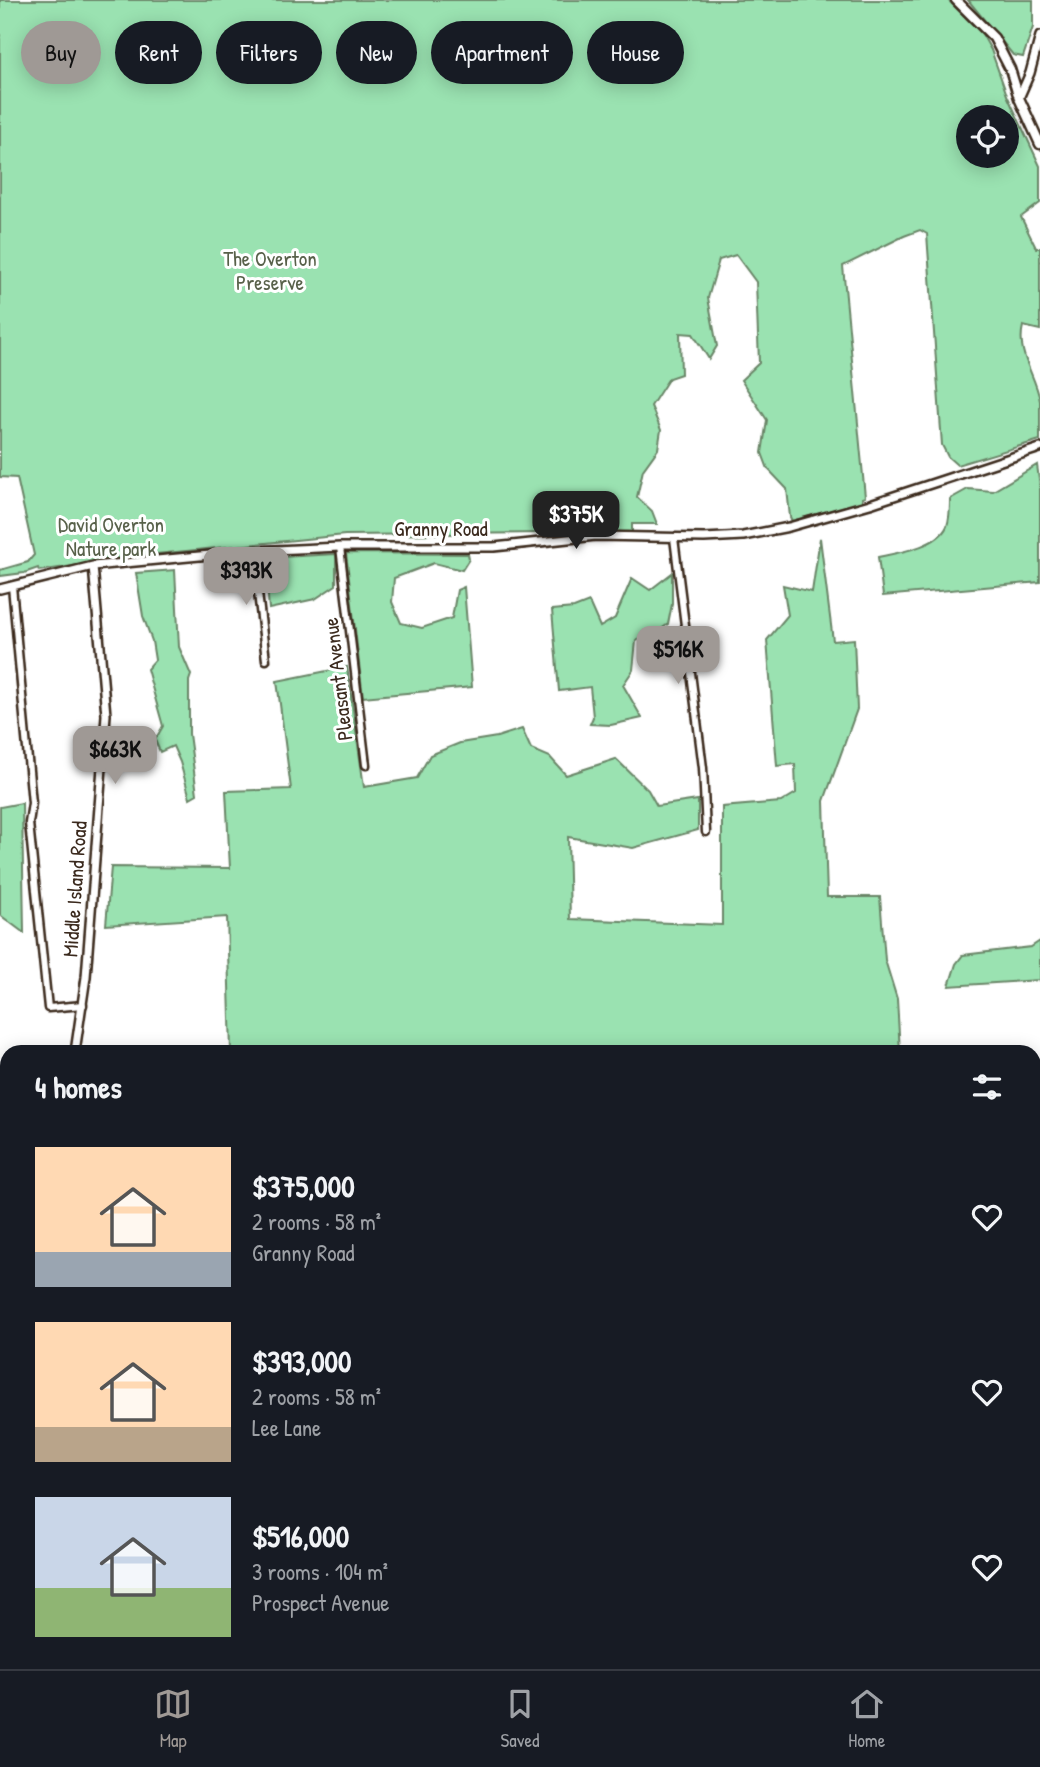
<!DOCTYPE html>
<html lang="en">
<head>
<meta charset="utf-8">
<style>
	:root { --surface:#171b24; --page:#20242c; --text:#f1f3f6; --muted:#9ea1a6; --line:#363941; --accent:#9f9995 }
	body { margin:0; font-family:"Patrick Hand",sans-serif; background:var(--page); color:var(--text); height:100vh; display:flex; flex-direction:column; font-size:26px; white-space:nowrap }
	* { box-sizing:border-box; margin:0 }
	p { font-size:23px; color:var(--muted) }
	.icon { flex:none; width:38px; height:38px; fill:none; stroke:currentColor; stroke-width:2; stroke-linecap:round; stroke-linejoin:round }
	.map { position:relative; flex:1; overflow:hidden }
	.side { position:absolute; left:0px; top:1045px; width:1041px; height:625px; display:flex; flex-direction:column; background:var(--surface); border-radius:21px 21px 0 0; box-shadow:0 4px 18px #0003 }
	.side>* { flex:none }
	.hud { position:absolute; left:21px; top:21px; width:999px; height:63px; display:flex; gap:14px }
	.controls { position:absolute; left:956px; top:105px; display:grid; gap:14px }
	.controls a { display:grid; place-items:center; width:63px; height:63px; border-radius:50%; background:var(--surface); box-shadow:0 4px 18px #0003; font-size:35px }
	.price { position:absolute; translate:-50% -60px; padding:0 16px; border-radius:14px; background:var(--accent); color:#111; font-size:23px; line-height:46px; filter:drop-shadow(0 2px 4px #0008) }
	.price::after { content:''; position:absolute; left:50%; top:42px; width:21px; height:16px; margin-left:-10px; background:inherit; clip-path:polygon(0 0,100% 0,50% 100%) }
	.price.selected { background:#222; color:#fff }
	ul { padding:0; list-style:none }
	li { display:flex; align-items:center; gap:21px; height:175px; padding:0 35px }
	li span { display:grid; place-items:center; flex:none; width:196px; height:140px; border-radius:0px; color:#555 }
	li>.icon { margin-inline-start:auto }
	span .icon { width:84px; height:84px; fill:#fffc; stroke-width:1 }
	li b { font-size:30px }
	h2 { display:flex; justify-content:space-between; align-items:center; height:84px; padding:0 35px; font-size:30px }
	.chip { padding:0 24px; border-radius:32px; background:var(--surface); box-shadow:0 4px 18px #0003; font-size:24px; line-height:63px }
	.chip.selected { background:var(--accent); color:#111 }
	.menu { display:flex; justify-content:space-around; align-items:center; height:98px; border-top:2px solid var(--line); background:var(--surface); font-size:19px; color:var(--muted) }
	.menu a { display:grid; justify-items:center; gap:4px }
	.menu .selected { color:var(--accent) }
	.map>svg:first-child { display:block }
</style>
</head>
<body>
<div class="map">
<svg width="1040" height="1669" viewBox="0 0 1040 1669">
	<rect width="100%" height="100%" fill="#fff"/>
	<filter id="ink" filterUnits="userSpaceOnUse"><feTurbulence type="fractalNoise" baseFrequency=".0143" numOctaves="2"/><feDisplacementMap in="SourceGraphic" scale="14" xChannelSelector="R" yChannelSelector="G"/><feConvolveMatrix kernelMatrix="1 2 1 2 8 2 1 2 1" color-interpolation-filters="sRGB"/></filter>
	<g filter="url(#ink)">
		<path fill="#9ae2b1" stroke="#6a8668" stroke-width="2" fill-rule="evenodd" d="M 0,0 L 948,0 L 982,34 L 991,50 L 1007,95 L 1040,166 L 1040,203 L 1021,217 L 1036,248 L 1040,248 L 1040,330 L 1023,326 C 1016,354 1036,375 1040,401 C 1040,413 1040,427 1040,440 L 957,465 L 948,457 L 942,445 L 927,234 L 920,230 L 904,236 L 843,266 L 865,497 L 862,498 L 862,502 L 792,521 L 790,517 L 787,489 L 768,469 L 762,453 L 767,420 L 741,380 L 759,363 L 756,282 L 736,255 L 719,260 L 708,298 L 717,346 L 709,359 L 693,334 L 680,333 L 681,374 L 669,378 L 651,406 L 661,430 L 658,449 L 643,470 L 637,497 L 652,511 L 657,524 L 632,524 L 632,532 L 345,535 L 146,555 L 39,571 L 38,568 L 24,573 L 0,576 L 0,570 L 28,562 L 34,555 L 17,478 L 0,477 ZM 1006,117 L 1006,156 L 968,156 L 968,117 Z
			M 968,0 L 1033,0 L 1033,27 L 1023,57 L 1013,55 Z
			M 1037,465 L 1040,487 L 1040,582 L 883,596 L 878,557 C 897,553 938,547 947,526 C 950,518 950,508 950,499 L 968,489 L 993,491 Z
			M 820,538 L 833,641 L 854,639 L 857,709 L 824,801 L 827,897 L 880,897 L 885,960 L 897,999 L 900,1052 L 231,1052 L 227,917 L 106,925 L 111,867 L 230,868 L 226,791 L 291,789 L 277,681 L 347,667 L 364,787 L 417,778 L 430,755 L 460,743 L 497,737 L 522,729 L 531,749 L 550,757 L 566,775 L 616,759 L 648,790 L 657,806 L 698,800 L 698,830 L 633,848 L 568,837 L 570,919 L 722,925 L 722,807 L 781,802 L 796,793 L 795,764 L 777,766 L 767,640 L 788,615 L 783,585 L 812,592 Z
			M 346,553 L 468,554 L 469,559 L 462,570 L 434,563 L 394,578 L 392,602 L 401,623 L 422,628 L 452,618 L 457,590 L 464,587 L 472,687 L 363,697 Z
			M 336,554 L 336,585 L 315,599 L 269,609 L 265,558 Z
			M 175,570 L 179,647 L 191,675 L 189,681 L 189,734 L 197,794 L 190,798 L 180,762 L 173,746 L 160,752 L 155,740 L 163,726 L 147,669 L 155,660 L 152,641 L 143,616 L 136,573 Z
			M 672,573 L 672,604 L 668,624 L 656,633 L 636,641 L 633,670 L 623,685 L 642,718 L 611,725 L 590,724 L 593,717 L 590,687 L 559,691 L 552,610 L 574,608 L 589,602 L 600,627 L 615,618 L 632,578 L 650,590 Z
			M 22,803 L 24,933 L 0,915 L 0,807 Z
			M 1040,941 L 1040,980 L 949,986 L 956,964 L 963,955 L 1031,947 Z
			M 1034,1261 L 1040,1261 L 1040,1556 L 1034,1558 Z
			M 4,1381 L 7,1381 L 7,1662 L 286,1662 L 286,1669 L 0,1669 L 0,1389 Z"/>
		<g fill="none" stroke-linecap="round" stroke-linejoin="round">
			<g stroke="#3b2a1e" stroke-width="11">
				<path id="minor" d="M 674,538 L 703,768 L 706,832
					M 340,547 L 366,765
					M 253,551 L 266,660
					M 12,586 L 32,803 L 29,823 L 48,1008 L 83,1005
					M 1034,1641 L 1040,1634
					M 575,1662 L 583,1664 L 606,1662
					M 670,1662 L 679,1669
					M 1029,1662 L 1038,1669
					M 318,1669 L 330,1662
					M 786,1669 L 791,1662"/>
			</g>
			<g stroke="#3b2a1e" stroke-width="12">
				<path id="tertiary" d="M 1019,98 L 1030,73 L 1040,36
					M 0,589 L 93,566 L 253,551 L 340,547 L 494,547 L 596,536 L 704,538 L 743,536 L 789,527 L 870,504 L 1040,448
					M 75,1052 L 86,977 L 106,715 L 93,566
					M 0,1336 L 7,1313"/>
			</g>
			<g stroke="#3b2a1e" stroke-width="13">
				<path id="secondary" d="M 956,0 L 994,38 L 1010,69 L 1019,98 L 1040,144"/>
			</g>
			<use href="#minor" stroke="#fff" stroke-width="6"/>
			<use href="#tertiary" stroke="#fff" stroke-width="7"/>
			<use href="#secondary" stroke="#fff" stroke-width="8"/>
		</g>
	</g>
	<g text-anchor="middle" stroke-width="6" stroke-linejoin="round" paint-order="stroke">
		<g font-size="21" fill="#58614a" stroke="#fff">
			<text x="270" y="266">The Overton<tspan x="270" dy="24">Preserve</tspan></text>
			<text x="111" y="532">David Overton<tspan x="111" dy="24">Nature park</tspan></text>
		</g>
		<g font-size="21" fill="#3b2a1e" stroke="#fff">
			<text x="441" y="536">Granny Road</text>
			<text transform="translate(338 679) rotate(-97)" y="7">Pleasant Avenue</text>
			<text transform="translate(75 889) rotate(-86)" y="7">Middle Island Road</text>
		</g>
	</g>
</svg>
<div class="controls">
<a><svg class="icon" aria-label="locate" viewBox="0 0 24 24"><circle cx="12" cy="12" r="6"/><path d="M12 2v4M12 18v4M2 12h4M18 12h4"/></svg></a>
</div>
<b class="price selected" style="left:576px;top:551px">$375K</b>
<b class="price" style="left:246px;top:607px">$393K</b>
<b class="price" style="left:678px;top:686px">$516K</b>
<b class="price" style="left:115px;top:786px">$663K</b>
<div class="hud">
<a class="chip selected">Buy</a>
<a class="chip">Rent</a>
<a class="chip">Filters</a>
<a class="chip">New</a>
<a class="chip">Apartment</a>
<a class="chip">House</a>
</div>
<section class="side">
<h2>4 homes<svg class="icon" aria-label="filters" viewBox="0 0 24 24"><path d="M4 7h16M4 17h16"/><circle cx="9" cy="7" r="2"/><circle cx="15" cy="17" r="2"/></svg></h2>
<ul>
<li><span style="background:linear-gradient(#ffd9b3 75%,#9aa5b1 0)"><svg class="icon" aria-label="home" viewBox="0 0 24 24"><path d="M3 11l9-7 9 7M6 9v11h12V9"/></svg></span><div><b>$375,000</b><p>2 rooms · 58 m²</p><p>Granny Road</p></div><svg class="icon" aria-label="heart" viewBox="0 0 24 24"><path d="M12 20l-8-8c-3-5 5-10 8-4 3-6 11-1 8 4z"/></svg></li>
<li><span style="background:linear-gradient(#ffd9b3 75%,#b9a48a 0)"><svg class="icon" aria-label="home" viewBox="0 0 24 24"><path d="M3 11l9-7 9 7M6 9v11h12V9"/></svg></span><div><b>$393,000</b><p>2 rooms · 58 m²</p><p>Lee Lane</p></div><svg class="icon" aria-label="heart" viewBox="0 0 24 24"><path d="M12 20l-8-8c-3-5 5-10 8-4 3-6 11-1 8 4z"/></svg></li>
<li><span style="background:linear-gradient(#c9d6e8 65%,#8fb573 0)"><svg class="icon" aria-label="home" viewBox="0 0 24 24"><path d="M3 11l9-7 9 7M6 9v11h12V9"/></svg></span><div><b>$516,000</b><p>3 rooms · 104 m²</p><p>Prospect Avenue</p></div><svg class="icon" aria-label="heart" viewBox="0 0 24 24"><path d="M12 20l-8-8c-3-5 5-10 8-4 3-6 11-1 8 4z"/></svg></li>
</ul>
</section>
</div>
<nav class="menu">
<a class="selected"><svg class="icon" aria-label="map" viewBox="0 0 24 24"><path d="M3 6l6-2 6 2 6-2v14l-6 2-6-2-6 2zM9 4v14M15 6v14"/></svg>Map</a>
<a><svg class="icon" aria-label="saved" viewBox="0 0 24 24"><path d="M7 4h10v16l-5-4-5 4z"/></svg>Saved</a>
<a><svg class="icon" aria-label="home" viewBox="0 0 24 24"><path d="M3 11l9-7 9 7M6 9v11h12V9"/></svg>Home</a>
</nav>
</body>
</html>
